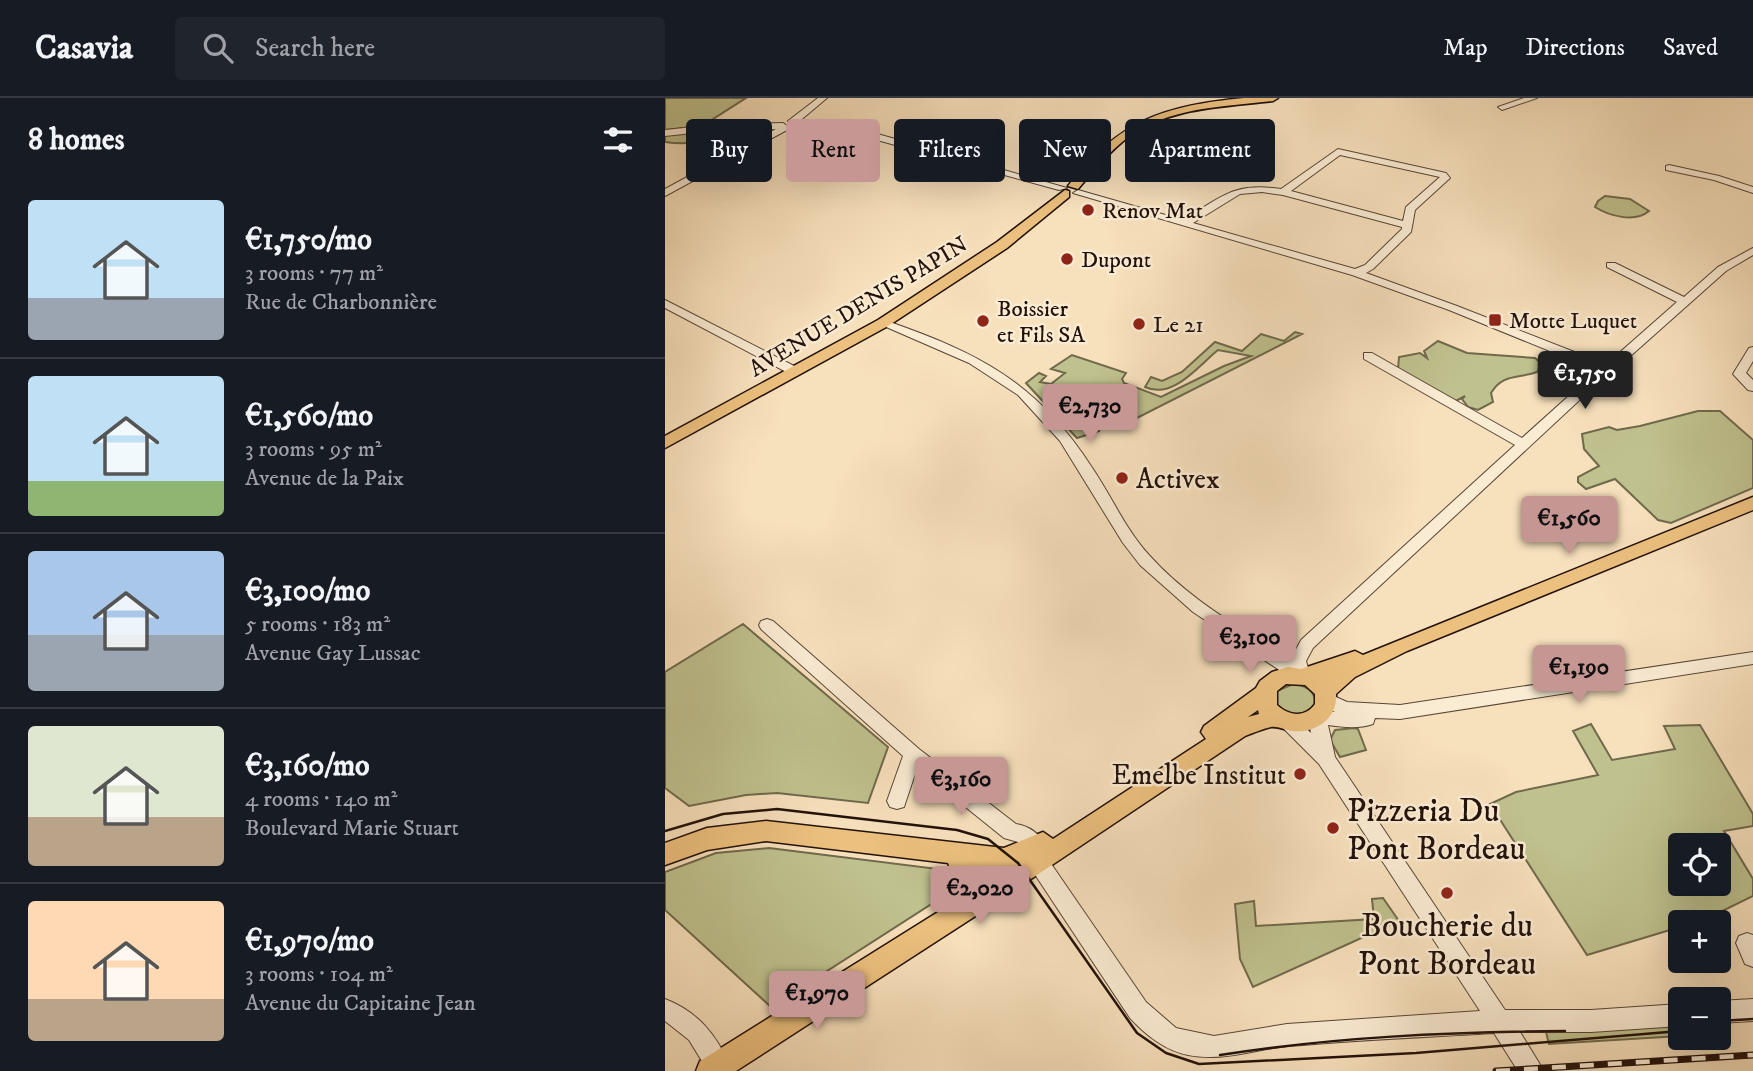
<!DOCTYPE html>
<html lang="en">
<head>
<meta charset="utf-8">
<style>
	:root { --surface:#171b24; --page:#20242c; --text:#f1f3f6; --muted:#9ea1a6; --line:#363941; --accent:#c59692 }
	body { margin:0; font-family:"IM FELL DW Pica",serif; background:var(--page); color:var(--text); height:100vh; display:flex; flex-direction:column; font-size:26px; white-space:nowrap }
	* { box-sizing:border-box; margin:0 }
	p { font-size:23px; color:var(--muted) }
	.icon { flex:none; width:38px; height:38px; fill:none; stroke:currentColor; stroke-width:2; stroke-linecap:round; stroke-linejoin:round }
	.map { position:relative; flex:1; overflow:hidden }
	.panel { display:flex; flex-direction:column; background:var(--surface); width:665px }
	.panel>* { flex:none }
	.hud { position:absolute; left:21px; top:21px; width:665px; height:63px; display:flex; gap:14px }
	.fabs { position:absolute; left:1003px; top:735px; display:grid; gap:14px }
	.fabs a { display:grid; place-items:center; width:63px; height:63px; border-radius:7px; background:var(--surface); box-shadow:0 7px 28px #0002; font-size:35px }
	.price { position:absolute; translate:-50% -60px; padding:0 16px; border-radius:7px; background:var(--accent); color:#111; font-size:23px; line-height:46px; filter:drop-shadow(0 2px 4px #0008) }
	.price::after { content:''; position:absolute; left:50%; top:42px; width:21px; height:16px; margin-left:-10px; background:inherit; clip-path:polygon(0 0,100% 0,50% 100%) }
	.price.selected { background:#222; color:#fff }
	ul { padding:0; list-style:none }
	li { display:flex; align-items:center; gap:21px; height:175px; padding:0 28px }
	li+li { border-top:2px solid var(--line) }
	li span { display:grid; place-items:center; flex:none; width:196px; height:140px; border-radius:7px; color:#555 }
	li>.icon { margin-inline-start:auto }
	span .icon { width:84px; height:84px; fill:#fffc; stroke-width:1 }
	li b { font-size:30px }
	h2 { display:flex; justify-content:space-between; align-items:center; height:84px; padding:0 28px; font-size:30px }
	.tag { padding:0 24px; border-radius:7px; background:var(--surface); box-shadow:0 7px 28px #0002; font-size:24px; line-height:63px }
	.tag.selected { background:var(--accent); color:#111 }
	header { display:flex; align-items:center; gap:42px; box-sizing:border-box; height:98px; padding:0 35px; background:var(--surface); border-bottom:2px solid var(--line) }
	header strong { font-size:33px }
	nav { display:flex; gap:38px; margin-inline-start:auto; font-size:24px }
	.search { width:490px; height:63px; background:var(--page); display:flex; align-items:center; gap:18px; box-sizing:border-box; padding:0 24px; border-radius:7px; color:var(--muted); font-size:26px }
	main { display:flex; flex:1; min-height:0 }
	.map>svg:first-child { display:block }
</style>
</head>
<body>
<header>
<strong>Casavia</strong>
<div class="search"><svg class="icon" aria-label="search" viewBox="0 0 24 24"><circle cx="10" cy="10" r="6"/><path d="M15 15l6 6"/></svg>Search here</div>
<nav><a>Map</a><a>Directions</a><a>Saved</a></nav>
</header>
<main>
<section class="panel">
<h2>8 homes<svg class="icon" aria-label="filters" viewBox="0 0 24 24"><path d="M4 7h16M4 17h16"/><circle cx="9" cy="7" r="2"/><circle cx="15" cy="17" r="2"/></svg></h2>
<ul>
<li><span style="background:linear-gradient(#bfe0f5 70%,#9aa5b1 0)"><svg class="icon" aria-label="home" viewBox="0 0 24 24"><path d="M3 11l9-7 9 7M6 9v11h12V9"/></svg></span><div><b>€1,750/mo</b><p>3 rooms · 77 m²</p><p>Rue de Charbonnière</p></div></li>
<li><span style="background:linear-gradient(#bfe0f5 75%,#8fb573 0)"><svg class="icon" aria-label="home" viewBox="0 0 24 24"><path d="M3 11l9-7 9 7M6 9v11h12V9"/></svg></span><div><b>€1,560/mo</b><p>3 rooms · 95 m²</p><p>Avenue de la Paix</p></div></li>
<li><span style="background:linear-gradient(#a9c7e8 60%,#9aa5b1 0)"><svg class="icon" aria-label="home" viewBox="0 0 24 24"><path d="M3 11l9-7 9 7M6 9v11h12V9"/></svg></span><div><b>€3,100/mo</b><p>5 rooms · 183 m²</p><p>Avenue Gay Lussac</p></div></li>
<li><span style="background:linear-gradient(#dfe7d0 65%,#b9a48a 0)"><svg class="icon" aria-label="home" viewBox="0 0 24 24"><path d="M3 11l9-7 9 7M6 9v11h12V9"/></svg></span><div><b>€3,160/mo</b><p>4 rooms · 140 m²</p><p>Boulevard Marie Stuart</p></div></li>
<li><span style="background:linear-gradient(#ffd9b3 70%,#b9a48a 0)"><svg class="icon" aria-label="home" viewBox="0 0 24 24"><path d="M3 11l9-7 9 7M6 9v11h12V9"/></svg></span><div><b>€1,970/mo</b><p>3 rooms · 104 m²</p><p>Avenue du Capitaine Jean</p></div></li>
</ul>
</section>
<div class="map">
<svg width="1088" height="973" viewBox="0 0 1088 973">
	<rect width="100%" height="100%" fill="#f7e0bc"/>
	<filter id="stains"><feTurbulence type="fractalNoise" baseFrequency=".00286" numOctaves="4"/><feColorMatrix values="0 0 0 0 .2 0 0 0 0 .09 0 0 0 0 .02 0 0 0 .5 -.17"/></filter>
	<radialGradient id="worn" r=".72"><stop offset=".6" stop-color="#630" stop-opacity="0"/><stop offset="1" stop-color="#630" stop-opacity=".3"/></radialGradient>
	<path fill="#bfc18e" stroke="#70694c" stroke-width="2" fill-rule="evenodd" d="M 0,0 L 81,0 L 37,28 L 0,32 Z
		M 53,31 L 53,36 C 34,45 21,47 0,44 L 0,37 Z
		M 940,98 L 965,101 L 984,113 C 970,125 944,118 930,109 L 933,103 Z
		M 630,234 L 637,236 L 468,322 L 447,304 L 421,318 L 434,327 L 434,333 L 412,340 L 361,285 L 374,275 L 381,278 L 375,284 L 386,286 L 400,275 L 386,271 L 407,257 L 461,275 L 457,281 L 459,285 L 496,299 L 559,268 L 586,258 L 553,252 C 533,268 508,302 480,289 L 486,279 L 497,283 L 517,274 L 550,244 L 577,253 L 596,236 L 619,243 Z
		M 773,243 L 802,255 L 870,260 L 877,266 L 872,274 C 853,281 838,275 826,295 L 828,304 L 813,312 L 803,309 L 797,301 L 800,298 L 789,304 L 733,271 L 734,259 L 755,255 L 762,260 L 759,253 Z
		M 1033,313 L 1055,313 L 1088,342 L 1088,390 L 1006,425 L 993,422 L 950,381 L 921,391 L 913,384 L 913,379 L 934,368 L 919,351 L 917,336 L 944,329 L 952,332 L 975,328 Z
		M 78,526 L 223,649 L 203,705 L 112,695 L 81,697 L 24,708 L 0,690 L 0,574 Z
		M 628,586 C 643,587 657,598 646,613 L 626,618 L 611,608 L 612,593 Z
		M 926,626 L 947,662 L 1010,651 L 999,628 L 1035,627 L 1088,716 L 1088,728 L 1059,733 L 1088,781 L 1088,798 L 1039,822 L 1015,824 L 1015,829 L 922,857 L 825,706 L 851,694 L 933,677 L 908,633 ZM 1015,747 L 1054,747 L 1054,786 L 1015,786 Z
		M 689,630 L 693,631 L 701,652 L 675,659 L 665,642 L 670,632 Z
		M 104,750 L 281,772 L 271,803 L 106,909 L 0,812 L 0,774 L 51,755 Z
		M 718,800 L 734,823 L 588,889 L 575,861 L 570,806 L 589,803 L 591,828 L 709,821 L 707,801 Z
		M 1015,920 L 1015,938 L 884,946 L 879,926 Z"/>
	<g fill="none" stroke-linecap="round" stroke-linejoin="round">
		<g stroke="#574536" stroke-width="2">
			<path id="minor" d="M 153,0 L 162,0 L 131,26 L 202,33 L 402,90 L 394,92 L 201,39 L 126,30 L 123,23 Z
				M 859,0 L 872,0 L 837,12 L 833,9 Z
				M 118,25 L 122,28 L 122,32 L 0,98 L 0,91 L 111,31 L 47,33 L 0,38 L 0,32 L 47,27 Z
				M 673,51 L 781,75 L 785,80 L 750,112 L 746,134 L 708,171 L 701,175 L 792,208 L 930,262 L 945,263 L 1012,204 L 942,169 L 942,165 L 950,165 L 1019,199 L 1053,169 L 1088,150 L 1088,157 L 1061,173 L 952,270 L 946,271 L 944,279 L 935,283 L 648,550 L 641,563 L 645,577 L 642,582 L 632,584 L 528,514 L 475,467 L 458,445 L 395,343 L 353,297 L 304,265 L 212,225 L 214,223 L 222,223 C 314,255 371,284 426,368 C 446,397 460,431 484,457 C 523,501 576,530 625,563 L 636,542 L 850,347 L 699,261 L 699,255 L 707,255 L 857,340 L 927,277 L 934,274 L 934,270 L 924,269 L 784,212 L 687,177 L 408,95 L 413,92 L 518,122 C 557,99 568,84 616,91 ZM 675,57 L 775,79 L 741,109 L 738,123 L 626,93 ZM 597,94 L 618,97 L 737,129 L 737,131 L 700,167 L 690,171 L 528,125 L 575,96 Z
				M 1004,67 L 1054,78 L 1088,89 L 1088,95 L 1049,82 L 1001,72 L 1001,68 Z
				M 0,202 L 135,271 L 137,274 L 131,278 L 127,277 L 0,210 Z
				M 1088,249 L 1088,263 L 1081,275 L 1088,282 L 1088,293 L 1083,292 L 1068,276 L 1084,250 Z
				M 102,521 L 108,523 L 254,651 L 351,726 C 364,728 375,736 381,748 L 378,754 L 481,904 L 511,930 L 549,938 L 622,926 L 815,913 L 654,666 L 618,630 L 615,625 L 618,620 C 630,616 638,627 646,635 L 643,620 L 646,615 L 654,612 L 670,614 L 656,607 L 653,602 L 656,597 L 662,595 L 682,604 L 735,607 L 1088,554 L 1088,566 L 735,621 L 710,620 L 708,626 C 693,631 678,629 663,627 L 670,659 L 840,912 L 926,912 L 1015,906 L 1015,928 L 926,934 L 855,934 L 879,973 L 853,973 L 829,935 C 761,939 692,942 624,948 C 590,951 558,964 523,957 C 499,952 481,937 465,920 L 361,763 L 358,757 L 361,751 L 353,744 L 339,740 L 252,670 L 239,709 L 232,711 L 225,709 L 222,703 L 238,658 L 96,531 L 94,527 L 96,523 Z
				M 1082,835 L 1088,837 L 1088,869 L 1080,866 L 1071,845 L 1074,838 Z
				M 0,901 C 33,914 51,936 65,968 L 62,973 L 43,973 L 24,942 L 0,923 Z
				M 1088,901 L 1088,923 L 1054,925 L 1054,903 Z"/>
		</g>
		<g stroke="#22110a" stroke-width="3">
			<path id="major" d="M 579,0 L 613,0 L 608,3 C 558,9 504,9 462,40 C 444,54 428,73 413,91 L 403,88 C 454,22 498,8 579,0 Z
				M 400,92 L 404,93 L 404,99 L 342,150 L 223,228 L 0,350 L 0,338 L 213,222 L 332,144 Z
				M 1088,399 L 1088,412 L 742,553 L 690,579 L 671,596 C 673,620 651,636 627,633 C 620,632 613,628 606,629 C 597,631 588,635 580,638 L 312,817 L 71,973 L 31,973 L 35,963 L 305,794 L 301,775 L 285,771 L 283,765 L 101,743 L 42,752 L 0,767 L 0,745 L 42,730 L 101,723 L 339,750 L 378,734 L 388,741 L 541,641 L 536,634 L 539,628 L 591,590 L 595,583 L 607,574 L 623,569 L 636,571 L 690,553 L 698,557 ZM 621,586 L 640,587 L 650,596 L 650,606 C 640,620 624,618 612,607 L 612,593 ZM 593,612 L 594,616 L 583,619 ZM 325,770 L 337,772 L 327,779 Z"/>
		</g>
		<use href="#minor" fill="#faebd3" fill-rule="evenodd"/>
		<use href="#major" fill="#ecc07e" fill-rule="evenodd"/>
		<path stroke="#22110a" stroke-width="2.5" d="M 0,733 L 58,716 L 112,711 L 292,732 L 323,741 L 353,765 L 472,935 L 501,955 L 534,966 L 751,955 L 1015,933
			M 1054,923 L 1088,921
			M 555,957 C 669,939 784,934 900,933"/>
		<g stroke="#22110a" stroke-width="7">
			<path id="rail" d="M 831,973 L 1088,957"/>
		</g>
		<use href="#rail" stroke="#faebd3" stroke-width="4.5" stroke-dasharray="14" stroke-linecap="butt"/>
	</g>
	<g fill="#8f2418" stroke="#faebd3" stroke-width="2.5">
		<circle cx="423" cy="112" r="7"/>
		<circle cx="402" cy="161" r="7"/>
		<rect x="823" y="215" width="14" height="14" rx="3.5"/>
		<circle cx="318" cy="223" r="7"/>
		<circle cx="474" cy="226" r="7"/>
		<circle cx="457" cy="380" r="7"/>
		<circle cx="635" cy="676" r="7"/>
		<circle cx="668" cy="730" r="7"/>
		<circle cx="782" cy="795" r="7"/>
	</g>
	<g text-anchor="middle" stroke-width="5" stroke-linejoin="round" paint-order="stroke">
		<g font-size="23" fill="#22110a" stroke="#faebd3" text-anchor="start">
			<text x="437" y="120">Renov Mat</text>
			<text x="416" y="169">Dupont</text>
			<text x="332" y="218">Boissier<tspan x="332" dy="26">et Fils SA</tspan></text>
			<text x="844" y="230">Motte Luquet</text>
			<text x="488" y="234">Le 21</text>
		</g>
		<g font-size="23" fill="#22110a" stroke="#faebd3">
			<text transform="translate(193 208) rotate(-31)" y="8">AVENUE DENIS PAPIN</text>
		</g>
		<g font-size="28" fill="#22110a" stroke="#faebd3" text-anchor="start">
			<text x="471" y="390">Activex</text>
			<text x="621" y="686" text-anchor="end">Emelbe Institut</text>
		</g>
		<g font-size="33" fill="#22110a" stroke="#faebd3" text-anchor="start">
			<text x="682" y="723">Pizzeria Du<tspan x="682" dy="38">Pont Bordeau</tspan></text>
			<text x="782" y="838" text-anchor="middle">Boucherie du<tspan x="782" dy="38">Pont Bordeau</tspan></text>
		</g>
	</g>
	<rect width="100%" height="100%" filter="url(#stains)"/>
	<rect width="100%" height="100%" fill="url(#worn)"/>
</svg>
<div class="fabs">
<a><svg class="icon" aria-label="locate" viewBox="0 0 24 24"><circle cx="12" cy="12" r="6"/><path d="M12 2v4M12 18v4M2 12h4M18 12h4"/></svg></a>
<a>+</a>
<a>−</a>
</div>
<b class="price selected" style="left:920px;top:313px">€1,750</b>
<b class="price" style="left:425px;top:346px">€2,730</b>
<b class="price" style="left:904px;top:458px">€1,560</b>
<b class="price" style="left:585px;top:577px">€3,100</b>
<b class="price" style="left:914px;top:607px">€1,190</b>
<b class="price" style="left:296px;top:719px">€3,160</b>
<b class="price" style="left:315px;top:828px">€2,020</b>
<b class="price" style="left:152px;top:933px">€1,970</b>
<div class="hud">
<a class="tag">Buy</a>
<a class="tag selected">Rent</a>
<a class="tag">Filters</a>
<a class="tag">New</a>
<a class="tag">Apartment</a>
</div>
</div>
</main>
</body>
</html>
